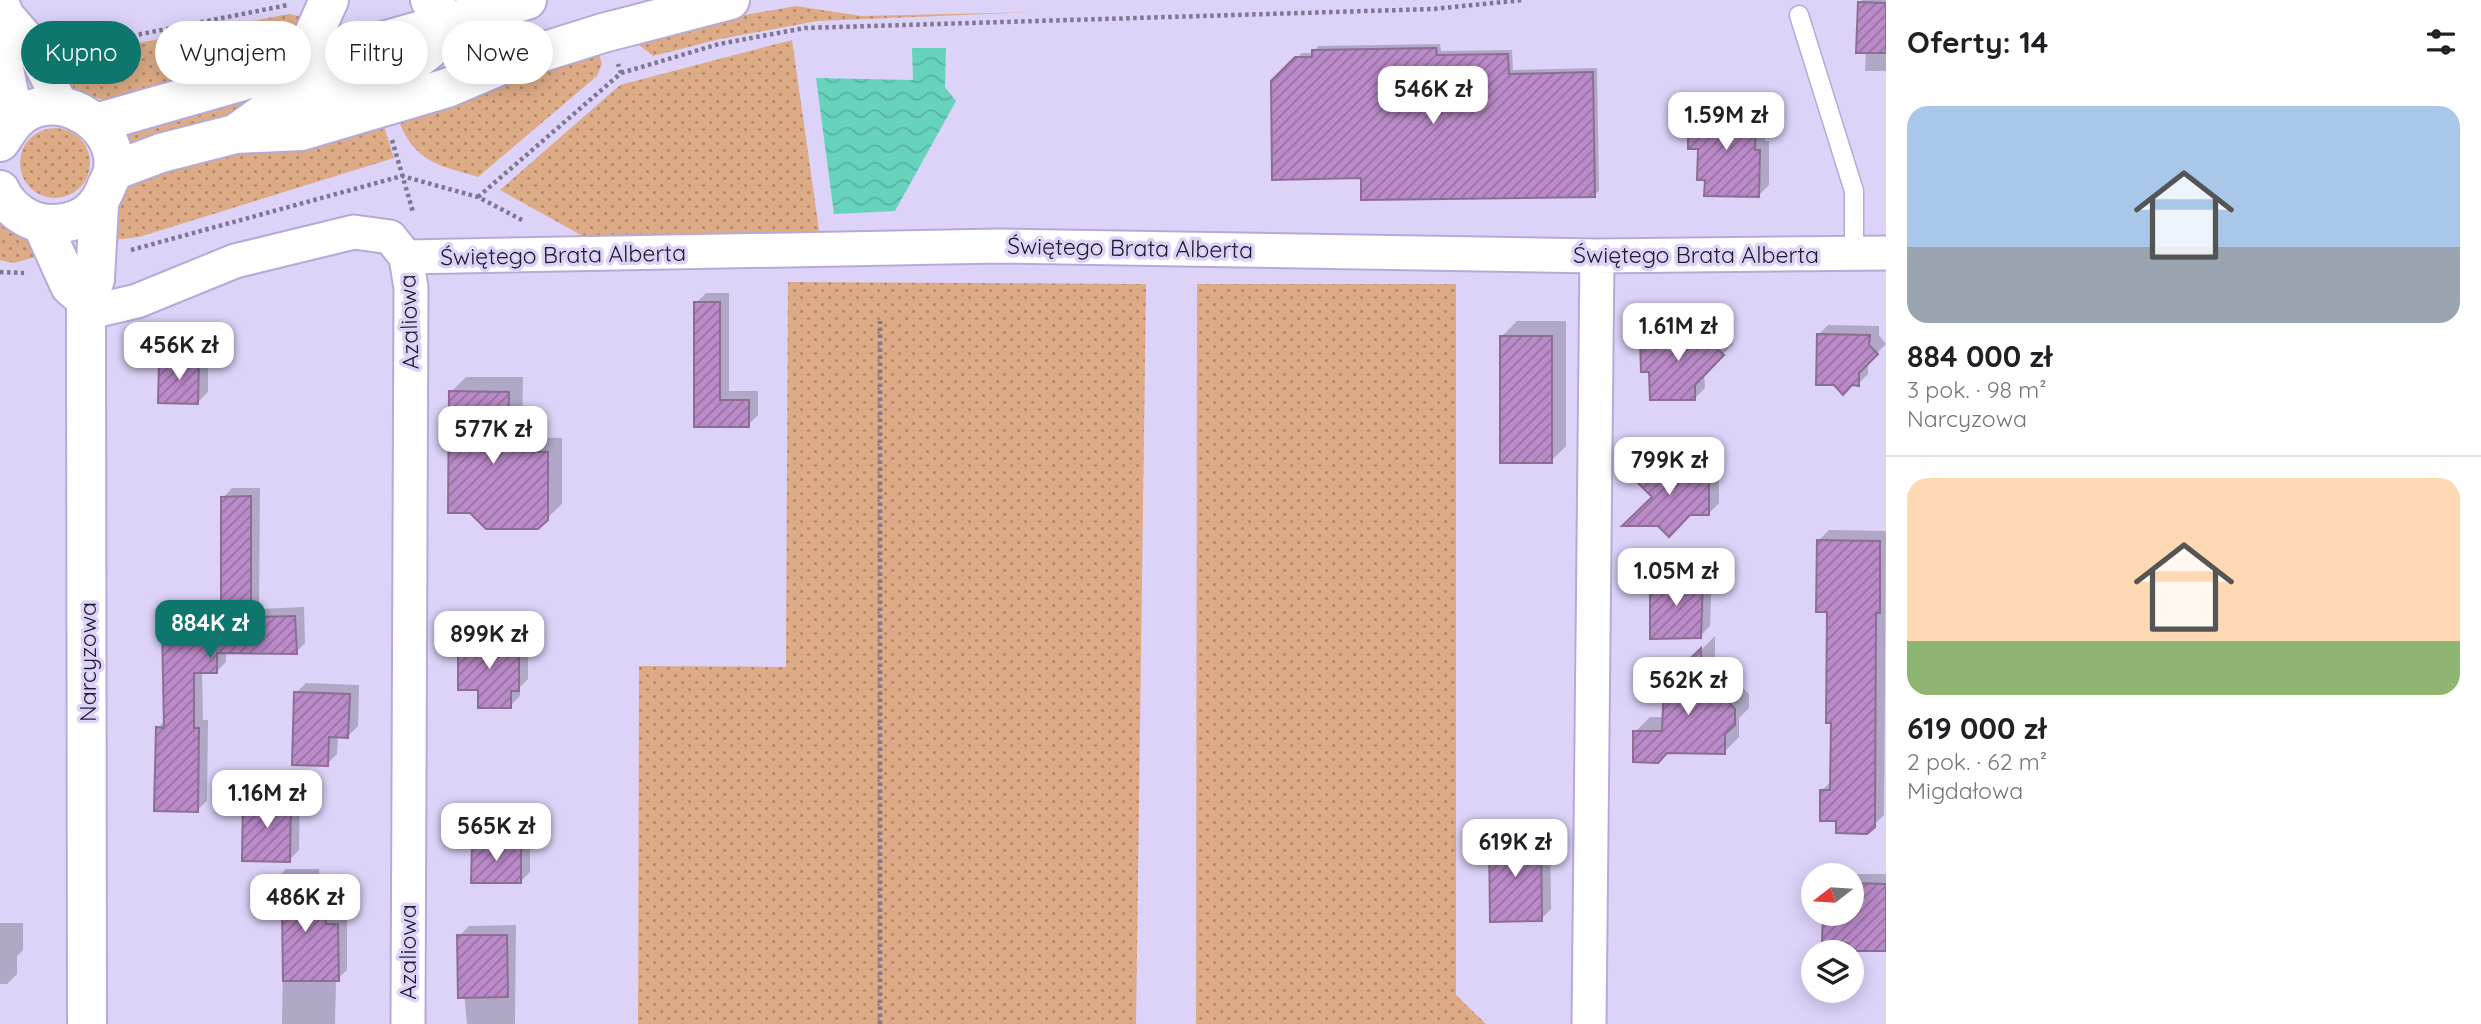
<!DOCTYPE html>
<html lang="pl">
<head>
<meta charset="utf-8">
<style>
	:root { --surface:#fff; --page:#f2f2f2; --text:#202124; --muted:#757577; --line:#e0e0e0; --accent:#0f766e }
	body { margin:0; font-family:Quicksand,sans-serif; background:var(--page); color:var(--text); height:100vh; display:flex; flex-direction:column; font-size:26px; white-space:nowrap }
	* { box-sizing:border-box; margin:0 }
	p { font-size:23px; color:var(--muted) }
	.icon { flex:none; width:38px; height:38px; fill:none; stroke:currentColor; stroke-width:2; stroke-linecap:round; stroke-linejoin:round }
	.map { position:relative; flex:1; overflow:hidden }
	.details { display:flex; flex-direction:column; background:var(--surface); width:595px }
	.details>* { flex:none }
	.hud { position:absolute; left:21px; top:21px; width:665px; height:63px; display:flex; gap:14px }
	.needle { width:46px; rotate:253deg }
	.controls { position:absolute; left:1801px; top:863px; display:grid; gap:14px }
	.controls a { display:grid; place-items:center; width:63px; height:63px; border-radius:50%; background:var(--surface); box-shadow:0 4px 18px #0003; font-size:35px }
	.price { position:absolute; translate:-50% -60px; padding:0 16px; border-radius:14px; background:#fff; color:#222; font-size:23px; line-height:46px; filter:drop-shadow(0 2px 4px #0008) }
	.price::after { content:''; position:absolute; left:50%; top:42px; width:21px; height:16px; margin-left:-10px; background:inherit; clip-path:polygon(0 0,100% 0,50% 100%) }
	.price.current { background:var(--accent); color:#fff }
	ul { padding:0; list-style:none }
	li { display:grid; align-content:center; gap:14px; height:371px; padding:0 21px }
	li+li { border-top:2px solid var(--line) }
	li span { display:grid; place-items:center; height:217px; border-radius:21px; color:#555 }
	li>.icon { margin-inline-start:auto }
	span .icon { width:126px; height:126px; fill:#fffc; stroke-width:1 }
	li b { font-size:30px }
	h2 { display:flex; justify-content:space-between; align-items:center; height:84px; padding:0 21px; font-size:30px }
	.pill { padding:0 24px; border-radius:32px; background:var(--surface); box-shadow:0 4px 18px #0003; font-size:24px; line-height:63px }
	.pill.current { background:var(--accent); color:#fff }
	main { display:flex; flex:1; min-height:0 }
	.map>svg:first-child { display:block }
</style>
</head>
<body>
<main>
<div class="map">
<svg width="1886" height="1024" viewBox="0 0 1886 1024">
	<defs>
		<pattern id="grass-dots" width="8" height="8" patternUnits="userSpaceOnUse" patternTransform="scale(1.75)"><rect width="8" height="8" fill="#ddab85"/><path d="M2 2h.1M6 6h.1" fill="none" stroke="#b38a6d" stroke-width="1.8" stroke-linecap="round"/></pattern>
		<pattern id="water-waves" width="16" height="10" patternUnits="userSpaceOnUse" patternTransform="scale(1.75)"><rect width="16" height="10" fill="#67d3bd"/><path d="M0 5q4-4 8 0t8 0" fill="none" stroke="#59b5a3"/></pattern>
		<pattern id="building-hatch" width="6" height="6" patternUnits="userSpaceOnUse" patternTransform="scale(1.75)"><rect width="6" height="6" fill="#bb8ac9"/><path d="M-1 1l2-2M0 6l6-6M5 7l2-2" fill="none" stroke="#9870a3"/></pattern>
	</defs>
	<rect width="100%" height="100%" fill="#ddd2f8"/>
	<path fill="url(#grass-dots)" d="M 796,6 L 861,16 L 1036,12 L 817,21 L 720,39 L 653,56 L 634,41 L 693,24 Z
		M 289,14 L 308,18 L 286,45 L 264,59 L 115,103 L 79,93 L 63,81 L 50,65 L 81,54 Z
		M 792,40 L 820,237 L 590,240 L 500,190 L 620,85 Z
		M 599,54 L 602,64 L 597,76 L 478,177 C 439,165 416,163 399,122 L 403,113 Z
		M 357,63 L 224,125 L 123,149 L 120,130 Z
		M 383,123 L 394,158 L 139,237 L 105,241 C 107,212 124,186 149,170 Z
		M20 163a35 35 0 1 1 70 0a35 35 0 1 1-70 0Z
		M 0,219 L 31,237 L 46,254 L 14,263 L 0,260 Z
		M 788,282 L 1146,284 L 1136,1024 L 638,1024 L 639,666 L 786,667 Z
		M 1197,284 L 1456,284 L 1456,995 L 1486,1024 L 1196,1024 Z"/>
	<path fill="url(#water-waves)" d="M 912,48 L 946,48 L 945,87 L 956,101 L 895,211 L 834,214 L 816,78 L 913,80 Z"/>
	<path fill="#0003" d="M 1862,0 L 1886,0 L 1886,71 L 1865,71 L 1866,51 L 1860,3 Z
		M 1440,44 L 1441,51 L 1512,50 L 1513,70 L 1597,68 L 1599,191 L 1594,195 L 1363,176 L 1273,81 L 1302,53 L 1314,53 L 1318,46 Z
		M 1706,98 L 1741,98 L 1741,105 L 1765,105 L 1765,141 L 1769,141 L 1769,185 L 1759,195 L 1706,179 L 1700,147 L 1689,124 L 1696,117 L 1696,108 Z
		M 706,293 L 729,293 L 729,391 L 758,391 L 758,415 L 748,425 L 696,425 L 696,303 Z
		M 1699,320 L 1722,320 L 1723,335 L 1733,344 L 1704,373 L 1705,388 L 1695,398 L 1651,370 L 1642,337 L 1652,327 L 1691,327 Z
		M 1517,321 L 1566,321 L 1566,446 L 1551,461 L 1502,336 Z
		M 1828,325 L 1879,326 L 1879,335 L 1886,344 L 1868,362 L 1868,374 L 1858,384 L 1818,335 Z
		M 170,352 L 208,352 L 208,392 L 198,402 L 160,362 Z
		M 466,377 L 523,377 L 522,437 L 562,438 L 562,504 L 538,527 L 451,392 Z
		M 1633,457 L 1705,459 L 1705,470 L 1719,470 L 1719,503 L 1709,513 L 1654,497 L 1624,467 Z
		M 232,488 L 260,488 L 259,609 L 304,607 L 305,643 L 296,652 L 226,652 L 226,662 L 217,671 L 202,672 L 203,720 L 208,720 L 207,801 L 197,810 L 158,728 L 165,720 L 164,629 L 174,619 L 223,619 L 223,498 Z
		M 1829,530 L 1886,531 L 1884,815 L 1867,832 L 1838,819 L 1822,790 L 1832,781 L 1833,722 L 1829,610 L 1819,540 Z
		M 1712,569 L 1710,626 L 1700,636 L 1652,580 L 1662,570 Z
		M 494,624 L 503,634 L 528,634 L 528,679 L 520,687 L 520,696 L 510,706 L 480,689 L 459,644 L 469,634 L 484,634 Z
		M 1715,636 L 1715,666 L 1739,666 L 1739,684 L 1749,694 L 1749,708 L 1739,718 L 1739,737 L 1724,752 L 1635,732 L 1650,717 L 1664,717 L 1666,685 Z
		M 306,683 L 359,685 L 358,726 L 348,736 L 338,736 L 337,754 L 327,764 L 296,693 Z
		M 254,788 L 300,789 L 299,850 L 289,860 L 244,798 Z
		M 1501,828 L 1550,828 L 1551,909 L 1541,919 L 1491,838 Z
		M 483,834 L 530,835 L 530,872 L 520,882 L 473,844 Z
		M 286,869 L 319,869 L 320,906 L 334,906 L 334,915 L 347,915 L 347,970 L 336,980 L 335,1024 L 282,1024 L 284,908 L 277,878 Z
		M 1858,874 L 1886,874 L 1886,950 L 1850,942 L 1824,942 L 1824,914 L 1852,914 L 1852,880 Z
		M 0,923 L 23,923 L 23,950 L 17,956 L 17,974 L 7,984 L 0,984 Z
		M 516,925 L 515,1024 L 467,1024 L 459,936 L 469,926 Z"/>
	<path fill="url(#building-hatch)" stroke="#8c6e94" stroke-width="2" d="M 1858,2 L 1886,3 L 1886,53 L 1856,53 Z
		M 1436,48 L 1437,55 L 1508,54 L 1509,74 L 1593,72 L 1595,197 L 1361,200 L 1361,178 L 1272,180 L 1271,81 L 1295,57 L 1312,57 L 1312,50 Z
		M 1694,107 L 1732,107 L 1732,114 L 1756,115 L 1755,150 L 1760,150 L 1759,197 L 1704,196 L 1705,180 L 1697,180 L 1698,149 L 1688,149 L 1688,123 L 1694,123 Z
		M 694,302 L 720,302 L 720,400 L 749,400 L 749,427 L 694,427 Z
		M 1687,329 L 1713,329 L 1713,345 L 1724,355 L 1695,385 L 1695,400 L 1650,400 L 1649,372 L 1641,372 L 1640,337 L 1687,337 Z
		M 1817,334 L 1870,335 L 1869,345 L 1878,354 L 1859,373 L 1859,386 L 1852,385 L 1843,395 L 1834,385 L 1816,385 Z
		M 1500,336 L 1552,336 L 1552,463 L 1500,463 Z
		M 159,361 L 199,361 L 198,404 L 158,403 Z
		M 449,391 L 509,392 L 508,451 L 548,452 L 548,520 L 538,529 L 486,529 L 470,513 L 448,513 Z
		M 1622,467 L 1695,468 L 1696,480 L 1709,480 L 1709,515 L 1690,515 L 1669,537 L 1658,526 L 1622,526 L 1652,497 Z
		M 251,496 L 251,617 L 295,616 L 297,654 L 217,653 L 217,673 L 194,673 L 194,728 L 199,728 L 198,812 L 154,811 L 156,727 L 164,728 L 162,628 L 221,627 L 221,497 Z
		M 1817,540 L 1880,541 L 1880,613 L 1876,613 L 1875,827 L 1867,834 L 1836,833 L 1836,821 L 1820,821 L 1820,790 L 1830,790 L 1831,723 L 1826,723 L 1827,612 L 1816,612 Z
		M 1664,577 L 1703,578 L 1701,638 L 1650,639 L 1650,579 Z
		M 483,632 L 493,644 L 519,644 L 519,691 L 511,691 L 511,708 L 478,708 L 478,690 L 458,690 L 458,643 L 472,643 Z
		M 1701,648 L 1701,680 L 1725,680 L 1725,699 L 1735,709 L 1735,725 L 1725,734 L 1725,754 L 1667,753 L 1658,763 L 1633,762 L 1633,731 L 1662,731 L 1664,684 Z
		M 294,692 L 350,694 L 348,738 L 329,737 L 328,766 L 292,765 Z
		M 243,798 L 291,798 L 290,862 L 242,861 Z
		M 1489,837 L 1541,837 L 1542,921 L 1490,922 Z
		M 472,843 L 521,844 L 521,883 L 471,883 Z
		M 275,877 L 311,877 L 311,915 L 325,915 L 326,924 L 338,924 L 339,981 L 283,981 L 282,910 L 275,910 Z
		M 1852,883 L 1886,884 L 1886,951 L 1848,951 L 1848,943 L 1822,943 L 1823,914 L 1852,914 Z
		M 457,935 L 507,935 L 508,997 L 458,998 Z"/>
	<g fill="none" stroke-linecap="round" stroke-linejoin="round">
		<g stroke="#b7aad8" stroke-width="21">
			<path id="service" d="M 1799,15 L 1854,191 L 1854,254"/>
		</g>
		<g stroke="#b7aad8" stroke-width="37">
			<path id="minor" d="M 1,0 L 7,15 L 27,38 L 62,106
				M 7,15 L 2,48 L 17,119
				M 406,257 L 999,246 L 1597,256 L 1886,253
				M 86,313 L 137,301 L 235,261 L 354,232 L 390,237 L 406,257 L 411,288 L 408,1024
				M 1589,1024 L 1597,256"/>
		</g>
		<g stroke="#b7aad8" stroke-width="42">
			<path id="tertiary" d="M 299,67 L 329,0
				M 96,123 L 527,0
				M 235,134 C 252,123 270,107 289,98 C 348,71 413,87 451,23
				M 0,142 C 5,135 10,126 16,120 C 52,84 120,121 113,170 C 112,177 107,184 105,190 C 95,214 76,224 50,224 C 29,224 8,208 0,190
				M 113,171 L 161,153 L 235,134 L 301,131 L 447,88 L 504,64
				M 42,224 L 70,286 L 86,300
				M 87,1024 L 86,306 L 95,279 L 99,205"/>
		</g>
		<g stroke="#b7aad8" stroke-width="42">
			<path id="secondary" d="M 430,0 L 450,24 L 504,64 L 603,33 L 730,0"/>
		</g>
		<path stroke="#7f7792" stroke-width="4.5" stroke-dasharray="3.5 3.5" stroke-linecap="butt" d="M 70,48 L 288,5
			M 621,73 L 719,44 L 805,28 L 1433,9 L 1523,0
			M 392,140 L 413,212
			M 478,197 L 621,73 L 618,64
			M 131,250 L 402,176 L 478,197 L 524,221
			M 0,272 L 24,273
			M 880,1024 L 880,321"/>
		<use href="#service" stroke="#fff" stroke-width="18"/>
		<use href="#minor" stroke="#fff" stroke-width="33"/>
		<use href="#tertiary" stroke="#fff" stroke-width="38"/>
		<use href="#secondary" stroke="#fff" stroke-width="38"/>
	</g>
	<g text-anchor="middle" stroke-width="7" stroke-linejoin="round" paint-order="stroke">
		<g font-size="23" fill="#211b2c" stroke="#ddd2f8">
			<text transform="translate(1130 248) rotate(1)" y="8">Świętego Brata Alberta</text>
			<text transform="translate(563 255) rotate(-1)" y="8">Świętego Brata Alberta</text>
			<text x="1696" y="263">Świętego Brata Alberta</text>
			<text transform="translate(409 322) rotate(-92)" y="8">Azaliowa</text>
			<text transform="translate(88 662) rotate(-90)" y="8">Narcyzowa</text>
			<text transform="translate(408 952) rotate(-90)" y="8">Azaliowa</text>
		</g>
	</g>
</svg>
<div class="controls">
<a><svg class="needle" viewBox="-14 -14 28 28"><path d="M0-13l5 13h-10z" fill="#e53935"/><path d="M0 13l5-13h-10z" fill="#757577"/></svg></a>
<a><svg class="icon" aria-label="layers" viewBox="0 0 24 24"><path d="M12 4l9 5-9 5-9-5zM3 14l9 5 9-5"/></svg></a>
</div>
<b class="price" style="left:1433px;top:126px">546K zł</b>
<b class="price" style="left:1726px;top:152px">1.59M zł</b>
<b class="price" style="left:1678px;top:363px">1.61M zł</b>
<b class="price" style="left:179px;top:382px">456K zł</b>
<b class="price" style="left:493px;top:466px">577K zł</b>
<b class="price" style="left:1669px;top:497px">799K zł</b>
<b class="price" style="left:1676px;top:608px">1.05M zł</b>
<b class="price current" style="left:210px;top:660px">884K zł</b>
<b class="price" style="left:489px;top:671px">899K zł</b>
<b class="price" style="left:1688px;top:717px">562K zł</b>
<b class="price" style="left:267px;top:830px">1.16M zł</b>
<b class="price" style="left:496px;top:863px">565K zł</b>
<b class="price" style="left:1515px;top:879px">619K zł</b>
<b class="price" style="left:305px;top:934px">486K zł</b>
<div class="hud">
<a class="pill current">Kupno</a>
<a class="pill">Wynajem</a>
<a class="pill">Filtry</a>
<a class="pill">Nowe</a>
</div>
</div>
<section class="details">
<h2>Oferty: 14<svg class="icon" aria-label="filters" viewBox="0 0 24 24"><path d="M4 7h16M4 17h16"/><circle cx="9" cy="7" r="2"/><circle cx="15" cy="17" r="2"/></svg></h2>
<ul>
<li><span style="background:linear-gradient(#a9c7e8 65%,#9aa5b1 0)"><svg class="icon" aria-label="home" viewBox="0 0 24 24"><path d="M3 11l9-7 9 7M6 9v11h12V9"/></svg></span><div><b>884 000 zł</b><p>3 pok. · 98 m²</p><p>Narcyzowa</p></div></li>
<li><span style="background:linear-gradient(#ffd9b3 75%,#8fb573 0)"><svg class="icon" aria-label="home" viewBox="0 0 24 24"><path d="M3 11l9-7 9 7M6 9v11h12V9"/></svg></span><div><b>619 000 zł</b><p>2 pok. · 62 m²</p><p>Migdałowa</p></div></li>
</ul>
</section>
</main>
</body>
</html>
